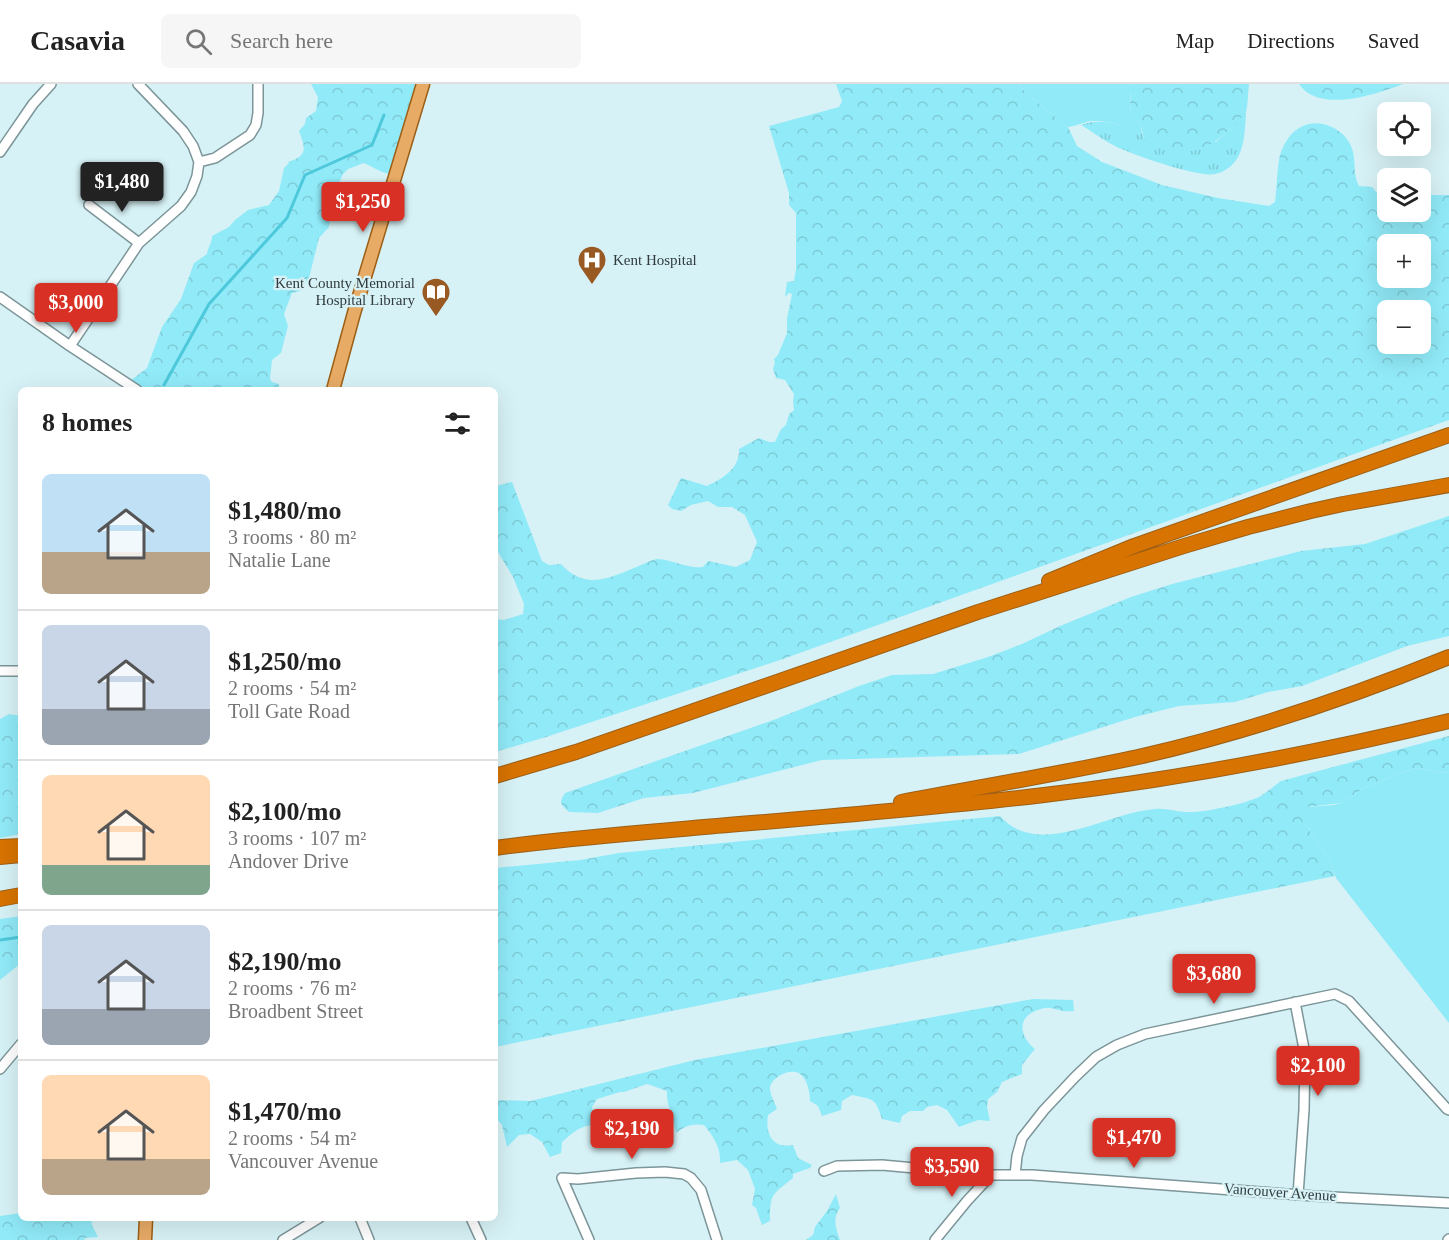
<!DOCTYPE html>
<html lang="en">
<head>
<meta charset="utf-8">
<style>
	:root { --surface:#fff; --page:#f6f6f6; --text:#222; --muted:#767676; --line:#e0e0e0; --accent:#d93025 }
	body { margin:0; font-family:Georgia,serif; background:var(--page); color:var(--text); height:100vh; display:flex; flex-direction:column; font-size:22px; white-space:nowrap }
	* { box-sizing:border-box; margin:0 }
	p { font-size:20px; color:var(--muted) }
	.icon { flex:none; width:33px; height:33px; fill:none; stroke:currentColor; stroke-width:2; stroke-linecap:round; stroke-linejoin:round }
	.map { position:relative; flex:1; overflow:hidden }
	.panel { position:absolute; left:18px; top:303px; width:480px; height:834px; display:flex; flex-direction:column; background:var(--surface); border-radius:9px; box-shadow:0 6px 24px #0002 }
	.panel>* { flex:none }
	.tools { position:absolute; left:1377px; top:18px; display:grid; gap:12px }
	.tools a { display:grid; place-items:center; width:54px; height:54px; border-radius:9px; background:var(--surface); box-shadow:0 6px 24px #0002; font-size:30px }
	.price { position:absolute; translate:-50% -51px; padding:0 14px; border-radius:6px; background:var(--accent); color:#fff; font-size:20px; line-height:39px; filter:drop-shadow(0 2px 3px #0008) }
	.price::after { content:''; position:absolute; left:50%; top:36px; width:18px; height:14px; margin-left:-9px; background:inherit; clip-path:polygon(0 0,100% 0,50% 100%) }
	.price.on { background:#222; color:#fff }
	ul { padding:0; list-style:none }
	li { display:flex; align-items:center; gap:18px; height:150px; padding:0 24px }
	li+li { border-top:2px solid var(--line) }
	li span { display:grid; place-items:center; flex:none; width:168px; height:120px; border-radius:9px; color:#555 }
	li>.icon { margin-inline-start:auto }
	span .icon { width:72px; height:72px; fill:#fffc; stroke-width:1 }
	li b { font-size:26px }
	h2 { display:flex; justify-content:space-between; align-items:center; height:72px; padding:0 24px; font-size:26px }
	header { display:flex; align-items:center; gap:36px; box-sizing:border-box; height:84px; padding:0 30px; background:var(--surface); border-bottom:2px solid var(--line) }
	header strong { font-size:28px }
	nav { display:flex; gap:33px; margin-inline-start:auto; font-size:21px }
	.search { width:420px; height:54px; background:var(--page); display:flex; align-items:center; gap:15px; box-sizing:border-box; padding:0 21px; border-radius:9px; color:var(--muted); font-size:22px }
	.map>svg:first-child { display:block }
</style>
</head>
<body>
<header>
<strong>Casavia</strong>
<div class="search"><svg class="icon" aria-label="search" viewBox="0 0 24 24"><circle cx="10" cy="10" r="6"/><path d="M15 15l6 6"/></svg>Search here</div>
<nav><a>Map</a><a>Directions</a><a>Saved</a></nav>
</header>
<div class="map">
<svg width="1449" height="1156" viewBox="0 0 1449 1156">
	<defs>
		<pattern id="grass-tufts" width="24" height="20" patternUnits="userSpaceOnUse" patternTransform="scale(1.5)"><rect width="24" height="20" fill="#91eaf8"/><path d="M3 7l-1-3M5 7V3M7 7l1-3M15 17l-1-3M17 17v-4M19 17l1-3" fill="none" stroke="#7ecad6"/></pattern>
		<pattern id="forest-crowns" width="20" height="18" patternUnits="userSpaceOnUse" patternTransform="scale(1.5)"><rect width="20" height="18" fill="#91eaf8"/><path d="M2 6a3 3 0 1 1 6 0M12 15a3 3 0 1 1 6 0" fill="none" stroke="#7ecad6"/></pattern>
	</defs>
	<rect width="100%" height="100%" fill="#d7f2f6"/>
	<path fill="url(#grass-tufts)" d="M 1246,28 C 1245,45 1245,69 1232,81 C 1228,85 1221,89 1215,90 C 1199,94 1134,71 1117,63 C 1104,57 1093,48 1081,41 C 1102,33 1122,42 1142,49 L 1144,55 L 1216,58 L 1227,48 Z"/>
	<path fill="url(#forest-crowns)" fill-rule="evenodd" d="M 311,0 L 418,0 L 393,91 L 382,88 L 364,79 L 348,85 L 343,90 L 332,114 L 329,143 L 319,154 L 309,194 L 300,207 L 292,209 L 284,230 L 288,242 L 281,269 L 272,276 L 270,295 L 272,298 L 279,300 L 279,303 L 273,306 L 132,306 L 125,301 L 147,284 L 162,243 L 181,215 L 194,179 L 207,170 C 208,163 212,159 212,152 L 229,143 L 235,136 L 248,126 L 269,121 L 279,107 L 284,84 L 289,79 L 288,78 C 309,72 305,63 299,47 L 305,40 L 306,34 L 316,27 L 318,13 Z
		M 836,0 L 1018,0 L 1029,11 L 1068,43 L 1077,62 L 1102,78 L 1162,101 L 1218,114 L 1269,122 L 1275,118 C 1277,105 1277,79 1281,68 C 1288,49 1303,36 1323,40 C 1335,43 1346,50 1351,62 C 1357,75 1352,90 1359,102 L 1372,103 L 1377,109 L 1387,110 L 1388,128 L 1420,128 L 1421,111 L 1449,111 L 1449,336 L 783,575 L 546,653 L 495,668 L 495,535 L 504,536 L 523,530 L 524,520 L 513,493 L 495,463 L 495,402 L 512,398 L 542,477 L 549,481 L 561,480 C 586,508 612,493 641,481 C 646,479 653,475 658,475 C 674,476 688,485 703,483 L 708,477 L 736,483 L 750,476 L 757,458 L 745,431 L 732,423 L 718,423 L 708,417 L 691,421 L 681,427 L 672,425 L 668,421 L 681,394 L 707,402 C 722,395 740,385 739,365 L 759,354 L 769,358 L 775,358 L 781,345 L 786,341 L 789,330 L 794,326 L 793,317 L 794,310 L 785,296 L 776,294 L 773,285 L 775,279 L 774,275 L 778,271 L 787,249 L 787,234 L 792,210 L 789,209 L 785,213 L 787,198 L 794,197 L 796,185 L 796,129 L 789,121 L 789,109 L 769,42 L 839,23 L 842,17 ZM 1388,160 L 1420,160 L 1420,194 L 1388,194 ZM 1388,226 L 1420,226 L 1420,260 L 1388,260 Z
		M 1134,0 L 1249,0 C 1248,7 1248,22 1246,28 C 1243,33 1236,38 1233,42 C 1205,72 1180,74 1144,55 L 1141,41 L 1132,33 L 1130,20 L 1131,5 Z
		M 1299,0 L 1403,0 C 1377,10 1319,30 1299,0 Z
		M 1449,432 L 1449,552 L 1407,562 L 1302,602 L 1268,608 L 1235,618 L 1179,622 L 1135,633 L 1019,670 L 822,676 L 693,709 L 644,714 L 598,729 L 569,728 C 561,720 558,720 565,709 L 776,635 L 859,602 L 892,591 L 933,590 L 988,573 L 1022,560 L 1060,542 L 1131,513 L 1172,500 L 1301,467 L 1365,460 Z
		M 9,630 L 21,632 L 21,750 L 0,754 L 0,635 Z
		M 1449,652 L 1449,688 L 1445,689 L 1415,684 L 1366,703 L 1341,719 L 1307,723 L 1307,742 L 1332,781 L 1335,792 L 495,963 L 495,784 L 580,776 L 619,769 L 1000,732 C 1039,776 1108,728 1155,725 C 1166,724 1177,728 1187,728 C 1203,729 1244,720 1259,713 C 1266,709 1274,702 1281,697 Z
		M 21,832 L 21,879 L 0,896 L 0,835 Z
		M 1033,915 L 1073,916 L 1074,927 C 1069,927 1064,928 1059,926 C 1054,925 1050,923 1045,924 C 1018,929 1016,949 1035,965 L 1022,981 L 1022,990 L 1002,998 L 997,1008 L 988,1015 L 987,1023 L 990,1037 L 978,1036 L 959,1043 L 947,1026 L 937,1021 L 927,1023 L 923,1027 L 910,1027 L 902,1032 L 900,1039 L 882,1035 C 875,1013 874,1016 852,1011 L 842,1017 L 841,1026 L 822,1032 L 818,1022 L 810,1017 C 810,1008 807,991 796,988 C 786,986 769,995 770,1006 C 771,1012 775,1019 777,1025 L 768,1031 C 765,1049 772,1065 793,1061 L 798,1074 L 812,1081 L 810,1084 L 793,1090 L 793,1094 C 772,1111 770,1109 770,1137 L 762,1141 L 756,1124 L 752,1121 L 755,1105 L 748,1086 L 737,1076 L 720,1079 C 721,1063 713,1052 704,1041 C 693,1039 684,1042 676,1049 C 674,1034 666,1021 667,1007 L 647,1000 L 624,1008 L 620,1008 L 597,1015 L 592,1023 L 596,1041 C 582,1040 572,1049 562,1058 L 561,1069 L 550,1073 L 542,1058 L 530,1050 L 519,1051 L 507,1063 L 502,1041 L 495,1033 L 495,1016 L 531,1017 L 695,976 Z
		M 836,1110 L 840,1124 C 832,1134 836,1145 840,1156 L 806,1156 L 813,1151 L 815,1143 L 827,1127 Z
		M 21,1129 L 21,1134 L 91,1134 L 92,1141 L 98,1153 L 85,1154 L 84,1156 L 0,1156 L 0,1132 Z"/>
	<path fill="#91eaf8" d="M 1018,0 L 1134,0 C 1129,9 1128,25 1134,34 C 1136,37 1139,39 1141,41 L 1142,49 C 1127,44 1109,36 1093,37 C 1086,37 1076,42 1068,43 L 1029,11 Z
		M 1415,684 L 1445,689 L 1449,688 L 1449,939 L 1336,794 L 1332,781 L 1307,742 L 1307,723 L 1333,721 L 1341,719 L 1366,703 Z"/>
	<g fill="none" stroke-linecap="round" stroke-linejoin="round">
		<path stroke="#4dc9db" stroke-width="3" d="M 164,301 L 209,220 L 287,134 L 305,91 L 372,61 L 384,31
			M 0,856 L 21,853"/>
		<g stroke="#7c9599" stroke-width="12">
			<path id="minor" d="M 0,68 L 33,20 L 51,0
				M 199,78 L 215,74 L 250,51 L 256,41 L 258,29 L 258,0
				M 89,121 L 139,159
				M 0,213 L 70,262 L 137,306
				M 70,262 L 139,159 L 181,122 L 191,108 L 197,92 L 199,78 L 193,62 L 183,47 L 138,0
				M 0,587 L 21,587
				M 1295,918 L 1305,970 L 1304,1026 L 1298,1111
				M 0,985 L 21,960
				M 824,1087 L 837,1082 L 882,1081 L 991,1091 L 1032,1091 L 1314,1112 L 1449,1119
				M 1015,1091 L 1017,1072 L 1022,1054 L 1044,1026 L 1075,993 L 1096,973 L 1117,961 L 1145,950 L 1335,910 L 1349,917 L 1447,1025 L 1449,1026
				M 360,1134 L 369,1156
				M 471,1134 L 481,1156
				M 283,1156 L 319,1134
				M 589,1156 L 562,1094 L 578,1095 L 636,1089 L 665,1088 L 684,1090 L 691,1094 L 701,1106 L 717,1156
				M 935,1156 L 967,1117 L 991,1091
				M 1448,1156 L 1449,1155"/>
		</g>
		<g stroke="#9d5f15" stroke-width="15">
			<path id="major" d="M 333,306 L 354,229 L 423,0
				M 145,1156 L 146,1134"/>
		</g>
		<g stroke="#9d5f15" stroke-width="16">
			<path id="highway" d="M 1049,497 L 1134,462 L 1449,351
				M 495,692 L 576,668 L 978,528 L 1184,462 L 1248,443 L 1311,427 L 1343,420 L 1449,401
				M 901,718 C 980,703 1059,690 1138,673 C 1244,649 1348,614 1449,573
				M 0,763 L 21,762
				M 495,764 C 561,755 627,750 693,744 C 810,734 927,725 1044,711 C 1181,695 1316,669 1449,637
				M 0,773 L 21,771
				M 0,815 L 21,811"/>
		</g>
		<use href="#minor" stroke="#fff" stroke-width="9"/>
		<use href="#major" stroke="#e7ab66" stroke-width="12"/>
		<use href="#highway" stroke="#d77300" stroke-width="14"/>
	</g>
	<defs>
		<g id="hospital-pin" transform="scale(1.5)"><path d="M0 17L-7.5 6A9.5 9.5 0 1 1 7.5 6Z" fill="#995922" stroke="#d7f2f6"/><path d="M-5-5h3v3.5h4V-5h3V5h-3V1.5h-4V5h-3Z" fill="#fff"/></g>
		<g id="library-pin" transform="scale(1.5)"><path d="M0 17L-7.5 6A9.5 9.5 0 1 1 7.5 6Z" fill="#995922" stroke="#d7f2f6"/><path d="M-6-4Q-3-5.5-.7-3.5V5Q-3 3-6 4ZM6-4Q3-5.5 .7-3.5V5Q3 3 6 4Z" fill="#fff"/></g>
	</defs>
	<g fill-rule="evenodd">
		<use href="#hospital-pin" x="592" y="176"/>
		<use href="#library-pin" x="436" y="208"/>
	</g>
	<g text-anchor="middle" stroke-width="4.5" stroke-linejoin="round" paint-order="stroke">
		<g font-size="15" fill="#313b3d" stroke="#d7f2f6" text-anchor="start">
			<text x="613" y="181">Kent Hospital</text>
			<text x="415" y="204" text-anchor="end">Kent County Memorial<tspan x="415" dy="17">Hospital Library</tspan></text>
		</g>
		<g font-size="15" fill="#313b3d" stroke="#d7f2f6">
			<text transform="translate(1280 1108) rotate(4)" y="5">Vancouver Avenue</text>
		</g>
	</g>
</svg>
<div class="tools">
<a><svg class="icon" aria-label="locate" viewBox="0 0 24 24"><circle cx="12" cy="12" r="6"/><path d="M12 2v4M12 18v4M2 12h4M18 12h4"/></svg></a>
<a><svg class="icon" aria-label="layers" viewBox="0 0 24 24"><path d="M12 4l9 5-9 5-9-5zM3 14l9 5 9-5"/></svg></a>
<a>+</a>
<a>−</a>
</div>
<b class="price on" style="left:122px;top:129px">$1,480</b>
<b class="price" style="left:363px;top:149px">$1,250</b>
<b class="price" style="left:76px;top:250px">$3,000</b>
<b class="price" style="left:1214px;top:921px">$3,680</b>
<b class="price" style="left:1318px;top:1013px">$2,100</b>
<b class="price" style="left:632px;top:1076px">$2,190</b>
<b class="price" style="left:1134px;top:1085px">$1,470</b>
<b class="price" style="left:952px;top:1114px">$3,590</b>
<section class="panel">
<h2>8 homes<svg class="icon" aria-label="filters" viewBox="0 0 24 24"><path d="M4 7h16M4 17h16"/><circle cx="9" cy="7" r="2"/><circle cx="15" cy="17" r="2"/></svg></h2>
<ul>
<li><span style="background:linear-gradient(#bfe0f5 65%,#b9a48a 0)"><svg class="icon" aria-label="home" viewBox="0 0 24 24"><path d="M3 11l9-7 9 7M6 9v11h12V9"/></svg></span><div><b>$1,480/mo</b><p>3 rooms · 80 m²</p><p>Natalie Lane</p></div></li>
<li><span style="background:linear-gradient(#c9d6e8 70%,#9aa5b1 0)"><svg class="icon" aria-label="home" viewBox="0 0 24 24"><path d="M3 11l9-7 9 7M6 9v11h12V9"/></svg></span><div><b>$1,250/mo</b><p>2 rooms · 54 m²</p><p>Toll Gate Road</p></div></li>
<li><span style="background:linear-gradient(#ffd9b3 75%,#7fa58c 0)"><svg class="icon" aria-label="home" viewBox="0 0 24 24"><path d="M3 11l9-7 9 7M6 9v11h12V9"/></svg></span><div><b>$2,100/mo</b><p>3 rooms · 107 m²</p><p>Andover Drive</p></div></li>
<li><span style="background:linear-gradient(#c9d6e8 70%,#9aa5b1 0)"><svg class="icon" aria-label="home" viewBox="0 0 24 24"><path d="M3 11l9-7 9 7M6 9v11h12V9"/></svg></span><div><b>$2,190/mo</b><p>2 rooms · 76 m²</p><p>Broadbent Street</p></div></li>
<li><span style="background:linear-gradient(#ffd9b3 70%,#b9a48a 0)"><svg class="icon" aria-label="home" viewBox="0 0 24 24"><path d="M3 11l9-7 9 7M6 9v11h12V9"/></svg></span><div><b>$1,470/mo</b><p>2 rooms · 54 m²</p><p>Vancouver Avenue</p></div></li>
</ul>
</section>
</div>
</body>
</html>
